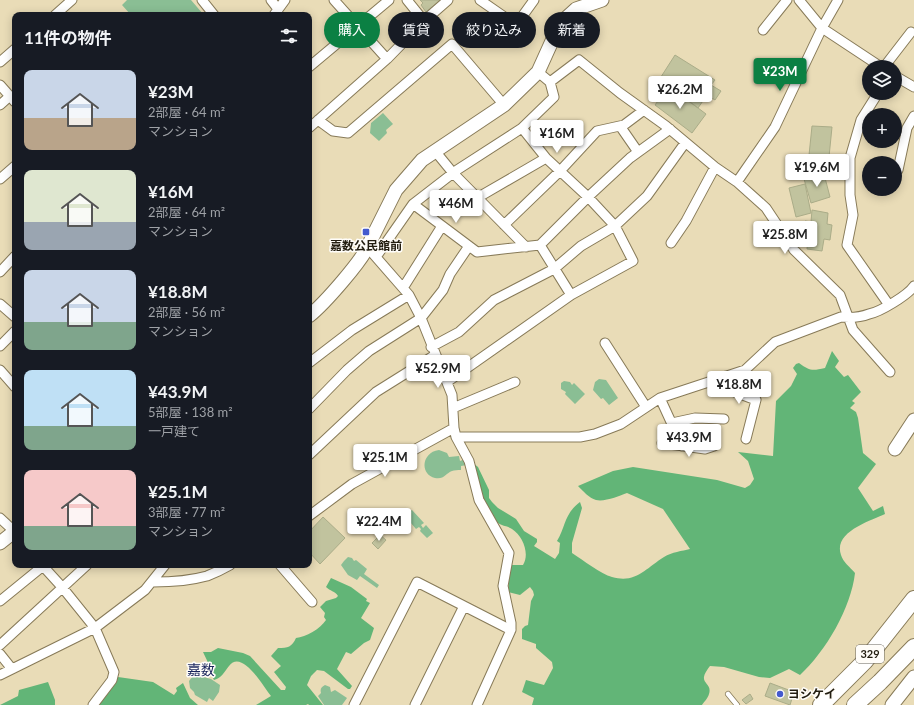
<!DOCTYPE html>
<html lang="ja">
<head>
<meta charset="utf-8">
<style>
	:root { --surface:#171b24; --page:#242831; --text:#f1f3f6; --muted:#9ea1a6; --accent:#0b8043 }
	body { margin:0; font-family:Lato,"Noto Sans JP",sans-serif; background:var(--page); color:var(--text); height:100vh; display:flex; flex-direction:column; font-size:15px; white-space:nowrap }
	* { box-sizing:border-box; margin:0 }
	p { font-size:13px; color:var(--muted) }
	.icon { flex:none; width:22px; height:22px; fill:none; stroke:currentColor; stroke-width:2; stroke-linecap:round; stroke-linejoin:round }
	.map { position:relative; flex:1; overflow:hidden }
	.side { position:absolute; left:12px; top:12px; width:300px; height:556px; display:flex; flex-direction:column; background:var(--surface); border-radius:8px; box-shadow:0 2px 10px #0003 }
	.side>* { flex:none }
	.top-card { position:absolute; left:324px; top:12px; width:380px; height:36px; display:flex; gap:8px }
	.buttons { position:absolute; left:862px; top:60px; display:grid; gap:8px }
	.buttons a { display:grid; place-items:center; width:40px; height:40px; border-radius:50%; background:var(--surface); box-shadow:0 2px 10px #0003; font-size:20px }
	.price { position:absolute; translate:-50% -34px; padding:0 9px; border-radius:4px; background:#fff; color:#222; font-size:13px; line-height:26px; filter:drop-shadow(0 1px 2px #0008) }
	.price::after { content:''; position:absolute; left:50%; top:24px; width:12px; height:9px; margin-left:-6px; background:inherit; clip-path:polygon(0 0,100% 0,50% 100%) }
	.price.on { background:var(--accent); color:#fff }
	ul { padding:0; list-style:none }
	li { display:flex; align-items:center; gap:12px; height:100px; padding:0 12px }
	li span { display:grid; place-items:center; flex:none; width:112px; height:80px; border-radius:8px; color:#555 }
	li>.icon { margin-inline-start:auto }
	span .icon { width:48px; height:48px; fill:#fffc; stroke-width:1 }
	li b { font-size:17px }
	h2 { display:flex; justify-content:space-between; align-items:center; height:48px; padding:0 12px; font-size:17px }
	.chip { padding:0 14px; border-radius:18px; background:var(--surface); box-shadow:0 2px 10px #0003; font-size:14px; line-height:36px }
	.chip.on { background:var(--accent); color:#fff }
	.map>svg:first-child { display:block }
</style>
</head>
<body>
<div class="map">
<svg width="914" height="705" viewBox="0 0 914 705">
	<rect width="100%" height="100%" fill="#e9dcb7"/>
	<path fill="#8abe94" d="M 127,0 L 191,0 L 203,14 L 131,15 L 122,5 Z
		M 383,113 L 393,124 L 386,130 L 387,133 L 379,141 L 370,133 L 371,123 Z
		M 599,379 L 606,380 L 618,398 L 609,405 L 603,398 L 601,399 L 593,390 L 595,382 Z
		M 564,381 L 570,382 L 572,385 L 574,383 L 585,394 L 575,404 L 565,394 L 566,392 L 561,389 L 561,383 Z
		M 439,450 L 447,453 L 449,457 L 459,456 L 460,461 L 465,459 L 467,465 L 461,466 L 461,470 C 458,470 454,470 452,471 C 446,473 444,480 435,478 C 419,474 422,452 439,450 Z
		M 412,510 L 424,523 L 421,525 L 423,528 L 426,525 L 433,533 L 427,538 L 420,531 L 421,529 L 419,527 L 416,529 L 405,516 Z
		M 348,557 L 352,558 L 354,561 L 356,560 L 367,569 L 364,574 L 379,585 L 377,588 L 360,576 L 357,580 L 348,575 L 341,565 L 344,561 Z
		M 196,675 L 211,679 L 220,685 L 219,692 L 213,701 L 209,698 L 207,702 L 195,695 L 194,692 L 190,688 L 189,681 L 193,676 Z
		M 325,685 L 330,687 L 331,692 L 335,690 L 347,698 L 342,705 L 324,705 L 318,696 L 321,693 C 320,689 321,687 325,685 Z"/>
	<path fill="#62b577" d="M 832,351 L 839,361 L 835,367 L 844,377 L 848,375 L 861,392 L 852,401 L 855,403 L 850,408 L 856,412 L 858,418 L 863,453 L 876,464 L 858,488 L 873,511 L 883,506 L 885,514 C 870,521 833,532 841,555 C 843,562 850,567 855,573 C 851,608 826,651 800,675 L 789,669 L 770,678 L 759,677 L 724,667 L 710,666 C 695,685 713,681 709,694 C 708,698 704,702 702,705 L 532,705 L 534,698 L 522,692 L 526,680 L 544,685 L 553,668 L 552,662 L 536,648 L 536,644 L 522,639 L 522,629 L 525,626 L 528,625 L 531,601 L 534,595 L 533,591 L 530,587 L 520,595 L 508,592 L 510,565 L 523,565 C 530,554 523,536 512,529 C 508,526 502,526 498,523 C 494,521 491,514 489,510 C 481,496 478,479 473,463 L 478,467 L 489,490 L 489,498 L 492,502 L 498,508 L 516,519 L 524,531 L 537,539 L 537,542 L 534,546 L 555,559 L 559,553 L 560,543 L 557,541 C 566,526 564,514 580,502 L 582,508 L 572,543 L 572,553 C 583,560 601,574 612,577 C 636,584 646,568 664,557 C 672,552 682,551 690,549 L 663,509 L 627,493 C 619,496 605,502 596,500 C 589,498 583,491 578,486 L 613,471 L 633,467 L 717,480 L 745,488 L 750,485 L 754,479 L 748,461 L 738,452 L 773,456 L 776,401 L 791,386 L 797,374 L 793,368 L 796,364 L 799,363 C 810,371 812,371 825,368 Z
		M 331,578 L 351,587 L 367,599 L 366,601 L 370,603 L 361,618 L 374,628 L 370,640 L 364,643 L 351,654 L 346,652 L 337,669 L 352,686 L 350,689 L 348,689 L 324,671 L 317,670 L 311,676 L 307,685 L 323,705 L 309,705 L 308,704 L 306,705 L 256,705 L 271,696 C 263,686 242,649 229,666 C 224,672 222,678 214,680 L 212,676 L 212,671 L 203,652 L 211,652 L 218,648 L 243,653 L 250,656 L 281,690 L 285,690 L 286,687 L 274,672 L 281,666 L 271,656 L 278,648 C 288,648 292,647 296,638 C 306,637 320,629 326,620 L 324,617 L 325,613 L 320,607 L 326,601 L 336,598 L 338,596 C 335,591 330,591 326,587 Z
		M 118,677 L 153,682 L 174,695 L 177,691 L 176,688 L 183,683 L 190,698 L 198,705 L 98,705 Z
		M 48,682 L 55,700 L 55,705 L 0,705 L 18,696 L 19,690 Z"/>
	<path fill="#c1c39e" stroke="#aaac88" d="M 420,0 L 440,0 L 426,12 L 421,5 L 423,3 Z
		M 675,55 L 715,80 L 711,85 L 721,91 L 715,100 L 707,95 L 698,108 L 659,80 Z
		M 669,86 L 706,114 L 692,133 L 655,105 Z
		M 812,126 L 832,127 L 828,167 L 808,165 Z
		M 824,174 L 830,197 L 811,203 L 804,179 Z
		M 805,184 L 811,213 L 796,217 L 789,188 Z
		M 812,210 L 828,213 L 827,224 L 832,225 L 830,240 L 824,239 L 822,251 L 807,249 L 808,238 L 802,237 L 805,221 L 811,222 Z
		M 323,517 L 345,538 L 320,564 L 309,552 L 309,548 L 311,546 L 309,544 L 309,532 Z
		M 380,535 L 386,540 L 378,549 L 372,543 Z
		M 770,683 L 794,692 L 790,705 L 765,696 Z
		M 750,694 L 753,699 L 746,704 L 742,700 Z"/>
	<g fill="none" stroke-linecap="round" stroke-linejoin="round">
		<g stroke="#877a58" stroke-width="6">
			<path id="lane" d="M 728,694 L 737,705"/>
		</g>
		<g stroke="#877a58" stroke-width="11">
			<path id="street" d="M 202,0 L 214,15
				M 271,0 L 278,9
				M 334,0 L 387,59
				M 407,0 L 424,21
				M 480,0 L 516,25 L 534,0
				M 838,0 L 822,28 L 881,67
				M 55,15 L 72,0
				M 274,15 L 285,0
				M 763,30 L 787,0
				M 0,62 L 15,49
				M 309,67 L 389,0
				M 884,67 L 911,32
				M 895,76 L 914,87
				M 550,82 L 579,60 L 620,93 L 666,126 L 715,167 L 737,182 L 766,208 L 794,250 L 840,295 L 853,330 L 890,372
				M 0,85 L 15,102
				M 878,93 L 861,120 L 850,158 L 850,195 L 853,215 L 847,245 L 889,305
				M 0,105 L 10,96
				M 318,120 L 333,131 L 348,133 L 452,44 L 504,105
				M 620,126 L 638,152
				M 309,128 L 387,59 L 424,21 L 448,0
				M 435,151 L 453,173 L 526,247
				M 898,170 L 907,128 L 914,116
				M 0,179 L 15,166
				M 737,182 L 775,127 L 822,28 L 799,0
				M 477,198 L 546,158
				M 413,204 L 457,170 L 522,128
				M 504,225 L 560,171 L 597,131 L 624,125 L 644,110
				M 671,243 L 686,221 L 715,167
				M 540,245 L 588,197 L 630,158 L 670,129
				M 368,248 L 409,295 L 421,318 L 452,395 L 454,428 L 456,437 L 469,461 L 479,500 L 509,553 L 503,586 L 511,623 L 511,630
				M 376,257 L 413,204 L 477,252 L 540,245 L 571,295
				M 0,272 L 15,256
				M 403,288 L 442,226
				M 0,304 L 15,317
				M 605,343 L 646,407
				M 0,346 L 15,331
				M 431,347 L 459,332 L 494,300 L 554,269 L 581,246 L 615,226 L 647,196 L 685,143
				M 309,363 L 352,330 L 409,295
				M 0,370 L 15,387
				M 726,376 L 735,392 L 756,400 L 746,439
				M 447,382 L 571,295 L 633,261 L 615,226 L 588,197 L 546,158 L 522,128 L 554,97 L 550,82 L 538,72
				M 660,398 L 682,446
				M 453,408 L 515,382
				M 309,409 L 347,370 L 369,351 L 421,318 L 443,290 L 450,274 L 469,246
				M 672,423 L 695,418 L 724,419
				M 456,437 L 580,437 L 595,434 L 621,424 L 660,398 L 745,370 L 775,342 L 841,317 C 850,318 861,317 869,314 C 880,312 908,295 914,286
				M 662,443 L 705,449 L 714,446
				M 309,455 L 376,392 L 435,355
				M 309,516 L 352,484 L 454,428
				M 0,518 L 15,532
				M 42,565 L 62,587 L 95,628 L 114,672 L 112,680 L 93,705
				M 280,565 L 312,602
				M 153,582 C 171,582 189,581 207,576 C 215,573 223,569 230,565
				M 0,601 L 43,566
				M 0,645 L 87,565
				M 0,654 L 12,669
				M 0,675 L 95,628 L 145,590 L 165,565
				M 354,705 L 417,582 L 511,630 L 477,705
				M 415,705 L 464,606"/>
		</g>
		<g stroke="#877a58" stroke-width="15">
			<path id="secondary" d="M 309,316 C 324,304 364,259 370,242 L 396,190 L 422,160 L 504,105 L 538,72 L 557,30 L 565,19 L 576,9 L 602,0
				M 895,449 L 914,420
				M 0,543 L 15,531
				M 892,705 L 914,677"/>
		</g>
		<g stroke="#877a58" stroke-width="18">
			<path id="highway" d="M 821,705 L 865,661 L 914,599
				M 855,705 L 880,682 L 914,647"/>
		</g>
		<use href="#lane" stroke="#fff" stroke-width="4.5"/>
		<use href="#street" stroke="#fff" stroke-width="9"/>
		<use href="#secondary" stroke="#fff" stroke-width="13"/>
		<use href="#highway" stroke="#fff" stroke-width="16"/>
	</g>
	<g fill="#435ace" stroke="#fffdf9" stroke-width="1.5">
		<rect x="362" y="228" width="8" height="8" rx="2"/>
		<circle cx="780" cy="694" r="4"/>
	</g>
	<g text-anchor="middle" stroke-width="3" stroke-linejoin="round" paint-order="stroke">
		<rect fill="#fffdf9" stroke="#656157" stroke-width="1" x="856" y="645" width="28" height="18" rx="3"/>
		<g font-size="11" font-weight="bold" fill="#231e11">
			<text x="870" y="658">329</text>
		</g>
		<g font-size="12" font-weight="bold" fill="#231e11" stroke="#fffdf9">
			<text x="366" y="250">嘉数公民館前</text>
			<text x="788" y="698" text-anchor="start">ヨシケイ</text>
		</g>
		<g font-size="14" fill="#19245b" stroke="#fffdf9">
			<text x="201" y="675">嘉数</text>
		</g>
	</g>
</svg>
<div class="buttons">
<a><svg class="icon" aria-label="layers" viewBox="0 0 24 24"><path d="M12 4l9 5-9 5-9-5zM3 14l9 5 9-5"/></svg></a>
<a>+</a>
<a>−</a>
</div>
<b class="price on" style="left:780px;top:92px">¥23M</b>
<b class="price" style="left:680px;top:110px">¥26.2M</b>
<b class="price" style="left:557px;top:154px">¥16M</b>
<b class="price" style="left:817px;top:188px">¥19.6M</b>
<b class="price" style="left:456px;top:224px">¥46M</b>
<b class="price" style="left:785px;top:255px">¥25.8M</b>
<b class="price" style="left:438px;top:389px">¥52.9M</b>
<b class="price" style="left:739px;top:405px">¥18.8M</b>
<b class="price" style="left:689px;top:458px">¥43.9M</b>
<b class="price" style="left:385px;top:478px">¥25.1M</b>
<b class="price" style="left:379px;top:542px">¥22.4M</b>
<div class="top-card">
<a class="chip on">購入</a>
<a class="chip">賃貸</a>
<a class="chip">絞り込み</a>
<a class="chip">新着</a>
</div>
<section class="side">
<h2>11件の物件<svg class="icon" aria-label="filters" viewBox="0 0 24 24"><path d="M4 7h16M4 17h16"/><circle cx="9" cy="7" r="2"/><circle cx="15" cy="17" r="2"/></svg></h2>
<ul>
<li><span style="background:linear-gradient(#c9d6e8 60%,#b9a48a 0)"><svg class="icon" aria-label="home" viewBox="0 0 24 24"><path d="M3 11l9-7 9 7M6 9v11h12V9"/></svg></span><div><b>¥23M</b><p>2部屋 · 64 m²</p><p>マンション</p></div></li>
<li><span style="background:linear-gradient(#dfe7d0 65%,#9aa5b1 0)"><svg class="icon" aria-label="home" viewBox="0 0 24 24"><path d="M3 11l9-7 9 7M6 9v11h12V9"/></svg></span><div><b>¥16M</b><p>2部屋 · 64 m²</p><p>マンション</p></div></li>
<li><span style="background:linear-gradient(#c9d6e8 65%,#7fa58c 0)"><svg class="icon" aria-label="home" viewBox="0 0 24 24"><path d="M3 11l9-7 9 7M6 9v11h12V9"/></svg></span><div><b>¥18.8M</b><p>2部屋 · 56 m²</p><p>マンション</p></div></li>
<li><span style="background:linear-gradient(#bfe0f5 70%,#7fa58c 0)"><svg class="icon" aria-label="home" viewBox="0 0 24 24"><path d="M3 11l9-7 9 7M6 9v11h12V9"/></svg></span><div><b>¥43.9M</b><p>5部屋 · 138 m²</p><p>一戸建て</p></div></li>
<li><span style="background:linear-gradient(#f6c9c9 70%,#7fa58c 0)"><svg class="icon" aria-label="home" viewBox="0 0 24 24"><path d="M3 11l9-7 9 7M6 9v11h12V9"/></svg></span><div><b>¥25.1M</b><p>3部屋 · 77 m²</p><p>マンション</p></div></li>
</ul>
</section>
</div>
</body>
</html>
